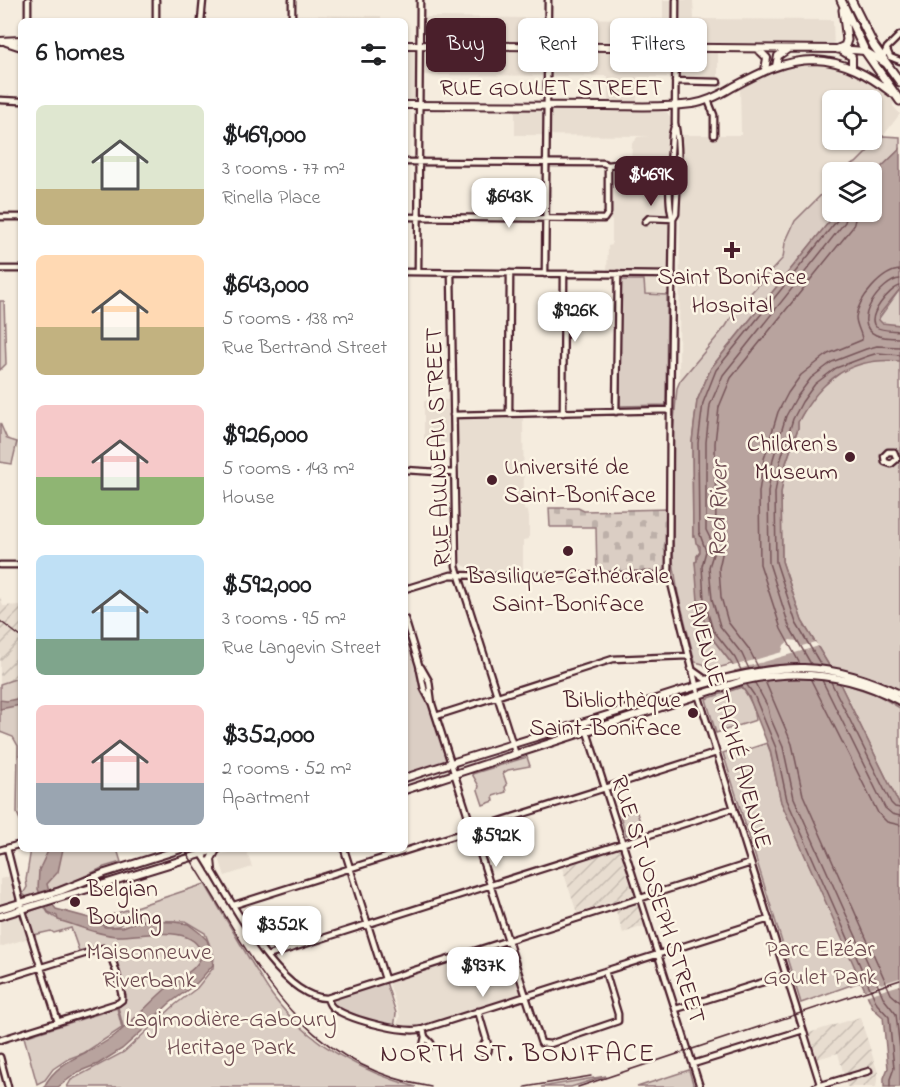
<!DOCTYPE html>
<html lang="en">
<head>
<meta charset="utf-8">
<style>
	:root { --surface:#fff; --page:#f6f6f6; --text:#202124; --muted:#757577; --accent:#4a1f2b }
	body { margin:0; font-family:"Indie Flower",sans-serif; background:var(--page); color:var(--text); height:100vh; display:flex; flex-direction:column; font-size:22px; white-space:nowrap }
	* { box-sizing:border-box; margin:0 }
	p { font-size:20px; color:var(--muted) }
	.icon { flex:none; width:33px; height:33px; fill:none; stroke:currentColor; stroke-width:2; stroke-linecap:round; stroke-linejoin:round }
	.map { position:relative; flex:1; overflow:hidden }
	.panel { position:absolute; left:18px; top:18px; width:390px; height:834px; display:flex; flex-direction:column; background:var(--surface); border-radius:9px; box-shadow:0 2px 4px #0004 }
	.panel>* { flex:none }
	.top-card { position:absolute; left:426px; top:18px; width:384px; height:54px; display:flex; gap:12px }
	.buttons { position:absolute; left:822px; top:90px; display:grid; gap:12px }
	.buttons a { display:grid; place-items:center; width:60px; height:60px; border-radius:9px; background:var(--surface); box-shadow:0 2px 4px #0004; font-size:30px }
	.price { position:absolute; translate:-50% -51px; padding:0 14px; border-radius:12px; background:#fff; color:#222; font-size:20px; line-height:39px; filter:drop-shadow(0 2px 3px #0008) }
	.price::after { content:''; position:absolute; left:50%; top:36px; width:18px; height:14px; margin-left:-9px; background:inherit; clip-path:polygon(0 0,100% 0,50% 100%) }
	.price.current { background:var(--accent); color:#fff }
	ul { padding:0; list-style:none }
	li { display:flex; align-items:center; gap:18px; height:150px; padding:0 18px }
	li span { display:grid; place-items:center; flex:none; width:168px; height:120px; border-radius:9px; color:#555 }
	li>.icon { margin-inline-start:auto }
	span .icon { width:72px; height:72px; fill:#fffc; stroke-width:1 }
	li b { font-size:26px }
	h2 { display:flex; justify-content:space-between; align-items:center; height:72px; padding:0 18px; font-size:26px }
	.tag { padding:0 21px; border-radius:9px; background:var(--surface); box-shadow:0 2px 4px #0004; font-size:21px; line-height:54px }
	.tag.current { background:var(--accent); color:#fff }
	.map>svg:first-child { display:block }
</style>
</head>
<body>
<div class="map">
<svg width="900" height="1087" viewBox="0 0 900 1087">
	<defs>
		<pattern id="industrial-furrows" width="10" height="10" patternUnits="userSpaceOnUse" patternTransform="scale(1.5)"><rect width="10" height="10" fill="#e8ddd0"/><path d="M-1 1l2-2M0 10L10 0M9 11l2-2" fill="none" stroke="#c8bdb3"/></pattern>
		<pattern id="cemetery-stones" width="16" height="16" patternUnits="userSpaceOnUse" patternTransform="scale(1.5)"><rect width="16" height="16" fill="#dbcec4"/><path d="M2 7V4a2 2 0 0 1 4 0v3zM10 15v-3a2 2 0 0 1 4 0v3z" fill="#bdb0a9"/></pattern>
	</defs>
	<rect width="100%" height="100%" fill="#f5ecde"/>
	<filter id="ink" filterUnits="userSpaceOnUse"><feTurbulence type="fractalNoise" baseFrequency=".0167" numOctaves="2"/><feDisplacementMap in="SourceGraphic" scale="12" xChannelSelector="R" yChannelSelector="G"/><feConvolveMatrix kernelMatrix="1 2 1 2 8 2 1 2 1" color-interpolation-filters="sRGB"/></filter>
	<g filter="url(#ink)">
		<path fill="#e8ddd0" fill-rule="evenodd" d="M 663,0 L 693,0 L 694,19 L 833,20 L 834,49 L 718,49 L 718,82 L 675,81 L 675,77 L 637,77 L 637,106 L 666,111 L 675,123 L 672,135 L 741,135 L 740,84 L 764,71 L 803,61 L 848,66 L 895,95 L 893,106 L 900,114 L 883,136 L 856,163 L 846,169 L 832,172 L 832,180 L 822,194 L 795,221 L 785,243 L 784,258 L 737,308 L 726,326 L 680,381 L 679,372 L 680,219 L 674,219 L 673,295 L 644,294 L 645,275 L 607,274 L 608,246 L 612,245 L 612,221 L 607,217 L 608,165 L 631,163 L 632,143 L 635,141 L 637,137 L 648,136 L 515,135 L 515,106 L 608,105 L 608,76 L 420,75 L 419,105 L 405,105 L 405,45 L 420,45 L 420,17 L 663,19 ZM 832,100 L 872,100 L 872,140 L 832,140 Z
			M 292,15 L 381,16 L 381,21 L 292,21 Z
			M 448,400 L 448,416 L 523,416 L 524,510 L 528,511 L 529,518 L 529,539 L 523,540 L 523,570 L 473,570 L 461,564 L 459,444 L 424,442 L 424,401 Z
			M 238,849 L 246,849 L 252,867 L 225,876 L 218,855 Z
			M 11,876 L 29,938 L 0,947 L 0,879 Z
			M 507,941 L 525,996 L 415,1029 L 396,1027 L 400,1017 L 388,980 Z"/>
		<path fill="url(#industrial-furrows)" d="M 0,597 L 3,606 L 21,605 L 21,677 L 0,684 Z
			M 625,844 L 626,871 L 644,926 L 623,933 L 613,902 L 577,913 L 562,868 Z
			M 860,1017 L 878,1073 L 876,1087 L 847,1087 L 838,1053 L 817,1059 L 809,1033 Z"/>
		<path fill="url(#cemetery-stones)" stroke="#927678" stroke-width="1.5" d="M 549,508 L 578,508 L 584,511 L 669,509 L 669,575 L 597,575 L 596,527 L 550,527 Z"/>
		<path fill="#dbcec4" stroke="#927678" stroke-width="1.5" d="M 883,136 L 900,137 L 900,149 L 872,176 L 872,172 L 836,172 L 856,163 Z
			M 832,180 L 832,212 L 837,212 L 711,368 L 697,401 L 692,442 L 693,536 L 695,536 L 700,552 L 697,556 L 697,562 L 695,562 L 708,633 L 732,664 L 710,670 L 703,664 L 695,662 L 678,594 L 673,561 L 673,432 L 677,388 L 680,381 L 726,326 L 737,308 L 783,258 L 785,243 L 795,221 L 822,194 Z
			M 620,280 L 644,280 L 645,294 L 667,295 L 666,405 L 620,406 Z
			M 900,289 L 900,691 L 861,675 L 830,667 L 802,621 L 782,561 L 781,493 L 786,463 L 798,428 L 798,422 L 807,405 L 819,389 L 839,374 Z
			M 0,301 L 4,301 L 6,364 L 0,370 Z
			M 0,423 L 7,439 L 17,442 L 12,464 L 0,462 Z
			M 405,619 C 418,668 435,715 451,763 L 405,778 Z
			M 21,677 L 21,822 L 17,813 L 18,746 L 13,737 L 0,732 L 0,684 Z
			M 839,682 L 878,695 L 900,708 L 900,806 Z
			M 742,687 C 749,697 755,707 756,720 L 716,733 L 706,699 Z
			M 767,743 L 770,751 L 781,802 L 862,981 L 801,1003 L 723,753 L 738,748 L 740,752 Z
			M 527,757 L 530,766 L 508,770 L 503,773 L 507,785 L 505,787 L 506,792 L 493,796 L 494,801 L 483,805 L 478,790 L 479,786 L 472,774 Z
			M 636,810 L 643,830 L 626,835 L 620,815 Z
			M 31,849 L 117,849 L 121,862 L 104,867 L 69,884 L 27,897 L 23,894 L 27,887 L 26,880 Z
			M 205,884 C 220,909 235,935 250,960 C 257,971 264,984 272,995 C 308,1044 359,1071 416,1087 L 67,1087 L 71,1080 L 124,1052 L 176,1004 L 197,988 L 213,968 L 214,956 L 205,933 L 185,921 L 127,920 L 118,926 L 108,927 L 96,920 Z
			M 44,906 L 48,913 L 56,918 L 116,934 L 173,932 L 193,938 L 202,948 L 202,962 L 124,1030 L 118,1007 L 125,1001 L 126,997 L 111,949 L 104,945 L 79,951 L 71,928 L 54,933 L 51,931 L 33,935 L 26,913 Z
			M 385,979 L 396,1013 L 394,1029 L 335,1010 L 327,998 Z
			M 117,1008 L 122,1028 L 84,1053 L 68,1059 L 53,1069 L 45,1080 L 37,1084 L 24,1037 Z
			M 689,1070 L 694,1087 L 637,1087 Z
			M 606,1076 L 571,1087 L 541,1087 Z"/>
		<path fill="#b8a39e" stroke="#8c6e70" stroke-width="1.5" d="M 900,149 L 900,289 L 879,315 L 879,320 L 882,323 L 900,325 L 900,361 C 850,357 821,379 798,422 L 798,428 L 786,463 L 781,493 L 782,561 L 802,621 L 839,682 L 900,806 L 900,1087 L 884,1087 L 884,1078 L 888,1068 L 883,1017 L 873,1008 L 781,802 L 770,750 L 749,697 L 742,687 L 732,664 L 708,633 L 698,601 L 695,562 L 697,561 L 697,556 L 700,552 L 700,546 L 696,543 L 695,536 L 693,536 L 692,442 L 697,401 L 711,368 L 837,212 L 872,212 L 872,176 Z
			M 21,698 L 21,705 L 0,709 L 0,700 L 7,701 Z
			M 49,849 L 63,849 L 58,872 L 47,884 L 52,904 L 56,909 L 93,919 L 105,927 L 123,927 L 137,921 L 174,922 L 188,924 L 200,933 L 207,940 L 211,952 L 213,965 L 197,983 L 170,1003 L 156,1016 L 152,1022 L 122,1049 L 98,1064 L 78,1072 L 58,1087 L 44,1087 C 58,1058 90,1055 114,1036 C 134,1021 150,1002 169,986 C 181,976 198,970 202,954 C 193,922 142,937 117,936 C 98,935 76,925 58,920 L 57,916 L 48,912 L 38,889 L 39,870 Z"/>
		<path fill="#f5ecde" d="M 790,640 L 797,641 L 802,646 L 815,642 L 819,646 L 732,671 L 729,665 L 733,666 L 782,652 L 784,645 Z
			M 900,978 L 900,985 L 865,996 L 863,991 L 878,985 L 879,982 L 881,984 Z"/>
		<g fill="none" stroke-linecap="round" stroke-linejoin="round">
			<path stroke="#765459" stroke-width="1.5" d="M 900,279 C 882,280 849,323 876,335 C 883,338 893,338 900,338
				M 900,286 C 890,288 865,317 876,327 C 882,331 893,330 900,331
				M 800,664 L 781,629 L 760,564 L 759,492 L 764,459 L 778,412 L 788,393 L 801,375 L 828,354 L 862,340 C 862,333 856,326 856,317 C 858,299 882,271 900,270
				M 811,664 L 789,626 L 769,563 L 768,492 L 773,459 L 786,416 L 796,398 L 811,378 L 832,362 L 866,349 L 877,346 L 900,347
				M 821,665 L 796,623 L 776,562 L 775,493 L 780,462 L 793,419 L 802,402 L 815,384 L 836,368 L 868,356 L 878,353 L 900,355
				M 758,667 L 749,649 L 728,622 L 721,597 L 719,568 L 723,550 L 721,539 L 716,528 L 715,443 L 719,407 L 731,378 L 853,227 L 857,212
				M 749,669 L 742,654 L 720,626 L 712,599 L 709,567 L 714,551 L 712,542 L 706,530 L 706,442 L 710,405 L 723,375 L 845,222 L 848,212
				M 741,670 L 735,658 L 713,630 L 704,600 L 702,566 L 706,551 L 699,532 L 698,443 L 703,403 L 716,370 L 839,218 L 841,212
				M 811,680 L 878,813 L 887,822 L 900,825
				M 822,680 L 885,808 L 892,814 L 900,816
				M 765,681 L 792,744 L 803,795 L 891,994 L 900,1002
				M 831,682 L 891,803 L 895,807 L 900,808
				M 755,683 L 768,707 L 770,717 L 783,747 L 794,798 L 884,999 L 896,1014 L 900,1050
				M 747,685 L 754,695 L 776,748 L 787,800 L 877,1004 L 889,1017 L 894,1068 L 890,1079 L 890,1087"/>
			<g stroke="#4a1f2b" stroke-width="9">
				<path id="minor" d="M 156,0 L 156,21
					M 676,0 L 675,123 C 681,152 677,185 676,214 L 673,219 L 670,410 L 669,575 L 699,697 L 821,1087
					M 28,21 L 28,0
					M 201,21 L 203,0
					M 292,21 L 292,0
					M 887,50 L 890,57 L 900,61
					M 882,59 L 887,48 L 900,35
					M 675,81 L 718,82
					M 0,100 L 21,101
					M 708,100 L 714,115 L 714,135
					M 405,162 L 603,163 L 608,165 L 626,163
					M 0,217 L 21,217
					M 405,217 L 604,219 L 608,213 L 608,165
					M 673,219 C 666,203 671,154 672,135 L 674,127
					M 645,222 L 649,218 L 673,219
					M 0,269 L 21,269
					M 405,272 L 673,275
					M 418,272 L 420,0
					M 451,273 L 456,566 L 516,755
					M 545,274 L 548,0
					M 616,412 L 618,274
					M 563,413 L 564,274
					M 509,414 L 510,273
					M 453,415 L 670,410
					M 891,464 L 885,462 L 884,456 L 888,452 L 894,452
					M 891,464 L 897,459 L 894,452
					M 405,470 L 454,473
					M 0,565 L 21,565
					M 405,589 L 451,575 L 496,576 L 669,575
					M 405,619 L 419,665 L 424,689 L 432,704 L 541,1043 L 550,1044 L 618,1021 L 618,1014 L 605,971
					M 421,667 L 429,681 L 432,704
					M 691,669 L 705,679 L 718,678
					M 436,716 L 613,659 L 688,656
					M 584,722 L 700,1087
					M 7,848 L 22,908 L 58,1022
					M 344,849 L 385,979
					M 0,850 L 21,844
					M 202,854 C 227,891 277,999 327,998 C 329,1003 330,1007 335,1009 C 352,1020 404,1034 423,1029 L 769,919
					M 234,905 L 716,753
					M 267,956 L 734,808
					M 0,980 L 103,948 C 114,953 119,984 122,996 L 122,1000 L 118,1003 L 0,1040
					M 327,998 L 751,863
					M 676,1009 L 786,975
					M 478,1011 L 489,1048 L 488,1052 L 484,1053 L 481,1048 L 486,1041
					M 423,1029 L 425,1037 L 423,1046 L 428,1048 L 431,1043 L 425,1037
					M 0,1057 L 8,1087
					M 693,1064 L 803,1030
					M 815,1087 L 869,1071"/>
			</g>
			<g stroke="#4a1f2b" stroke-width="10">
				<path id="major" d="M 0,41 L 21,40
					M 6,42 L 21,47
					M 405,45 L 838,49 L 865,51 L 885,63
					M 758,49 L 767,58 L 765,70
					M 842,51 L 852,57 L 852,68
					M 776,66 L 778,56 L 788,49
					M 405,105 C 472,105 538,106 605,106 C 634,106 663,108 692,104 C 707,102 720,95 733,87 C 759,73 784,60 814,60 C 845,61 868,75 892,93
					M 405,778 C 474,755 544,735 614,713 C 672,694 743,667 804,668 C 838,669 869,680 900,694
					M 405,790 L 742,681 C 797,668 850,674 900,701
					M 212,869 L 211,859 L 216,850
					M 0,909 L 60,891 L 105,873 L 181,849
					M 0,916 L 218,849"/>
			</g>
			<g stroke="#4a1f2b" stroke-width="11">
				<path id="highway" d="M 841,0 L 865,51 L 900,101
					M 851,0 L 874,46 L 900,82
					M 838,49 L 845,46 L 847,40 L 843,10"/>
			</g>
			<use href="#minor" stroke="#fcf5e5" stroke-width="4.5"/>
			<use href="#major" stroke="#fcf5e5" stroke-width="6"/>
			<use href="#highway" stroke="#fcf5e5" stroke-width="7"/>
			<path stroke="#4a1f2b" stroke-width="1.5" d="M 0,621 L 21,637
				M 184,849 C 254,955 290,1063 431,1087
				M 525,1087 L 591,1076
				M 578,1087 L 900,980"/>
		</g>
	</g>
	<g fill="#4a1f2b" stroke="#fcf5e5" stroke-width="2">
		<path d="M729 241h6v6h6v6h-6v6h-6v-6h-6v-6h6z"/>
		<circle cx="850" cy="457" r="6"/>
		<circle cx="492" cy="480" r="6"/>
		<circle cx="568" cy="551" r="6"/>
		<circle cx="693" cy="713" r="6"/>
		<circle cx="75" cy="902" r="6"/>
	</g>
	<g text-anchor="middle" stroke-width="5" stroke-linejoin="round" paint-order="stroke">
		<g font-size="24" fill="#4a1f2b" stroke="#fcf5e5">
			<text x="551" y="95">RUE GOULET STREET</text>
			<text transform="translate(437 447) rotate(-92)" y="8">RUE AULNEAU STREET</text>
			<text transform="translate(730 725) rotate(74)" y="8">AVENUE TACHÉ AVENUE</text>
			<text transform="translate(659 899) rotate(72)" y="8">RUE ST JOSEPH STREET</text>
		</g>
		<g font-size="24" fill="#4a1f2b" stroke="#fcf5e5">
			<text x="732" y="284">Saint Boniface<tspan x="732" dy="28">Hospital</tspan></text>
			<text x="838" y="451" text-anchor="end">Children's<tspan x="838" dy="28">Museum</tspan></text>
			<text x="504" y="474" text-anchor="start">Université de<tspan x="504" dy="28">Saint-Boniface</tspan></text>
			<text x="568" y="583">Basilique-Cathédrale<tspan x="568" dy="28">Saint-Boniface</tspan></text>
			<text x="681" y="707" text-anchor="end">Bibliothèque<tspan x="681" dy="28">Saint-Boniface</tspan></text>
			<text x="87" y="896" text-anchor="start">Belgian<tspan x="87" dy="28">Bowling</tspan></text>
		</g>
		<g font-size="24" fill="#6e4b51" stroke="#fcf5e5">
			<text x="820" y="956">Parc Elzéar<tspan x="820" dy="28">Goulet Park</tspan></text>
			<text x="149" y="959">Maisonneuve<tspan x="149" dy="28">Riverbank</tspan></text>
			<text x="231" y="1026">Lagimodière-Gaboury<tspan x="231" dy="28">Heritage Park</tspan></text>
		</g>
		<g font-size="26" font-style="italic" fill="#704d53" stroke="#fcf5e5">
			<text transform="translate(717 510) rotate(-89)" y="9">Red River</text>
		</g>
		<g font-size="26" letter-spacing="1.5" fill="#4a1f2b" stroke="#fcf5e5">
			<text x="518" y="1061">NORTH ST. BONIFACE</text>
		</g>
	</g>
</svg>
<div class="buttons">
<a><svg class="icon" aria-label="locate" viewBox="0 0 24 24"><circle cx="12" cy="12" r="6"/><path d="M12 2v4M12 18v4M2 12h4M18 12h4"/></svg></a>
<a><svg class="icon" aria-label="layers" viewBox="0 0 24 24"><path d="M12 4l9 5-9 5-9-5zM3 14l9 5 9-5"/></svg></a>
</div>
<b class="price current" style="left:651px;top:207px">$469K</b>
<b class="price" style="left:509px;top:229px">$643K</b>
<b class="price" style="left:575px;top:343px">$926K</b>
<b class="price" style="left:496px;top:868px">$592K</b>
<b class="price" style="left:282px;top:957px">$352K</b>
<b class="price" style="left:483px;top:998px">$937K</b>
<div class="top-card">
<a class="tag current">Buy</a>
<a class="tag">Rent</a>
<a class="tag">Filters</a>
</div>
<section class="panel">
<h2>6 homes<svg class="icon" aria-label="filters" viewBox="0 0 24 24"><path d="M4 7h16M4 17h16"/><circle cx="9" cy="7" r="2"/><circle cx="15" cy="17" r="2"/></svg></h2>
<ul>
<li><span style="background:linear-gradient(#dfe7d0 70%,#c2b280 0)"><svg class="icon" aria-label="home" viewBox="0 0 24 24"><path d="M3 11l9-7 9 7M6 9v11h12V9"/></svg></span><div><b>$469,000</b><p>3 rooms · 77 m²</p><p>Rinella Place</p></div></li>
<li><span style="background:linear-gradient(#ffd9b3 60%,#c2b280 0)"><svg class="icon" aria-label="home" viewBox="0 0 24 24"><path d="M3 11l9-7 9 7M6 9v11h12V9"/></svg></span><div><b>$643,000</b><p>5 rooms · 138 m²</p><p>Rue Bertrand Street</p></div></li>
<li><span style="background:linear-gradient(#f6c9c9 60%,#8fb573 0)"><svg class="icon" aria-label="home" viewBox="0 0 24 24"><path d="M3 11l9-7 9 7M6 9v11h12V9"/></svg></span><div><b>$926,000</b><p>5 rooms · 143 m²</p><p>House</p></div></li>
<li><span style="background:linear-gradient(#bfe0f5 70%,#7fa58c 0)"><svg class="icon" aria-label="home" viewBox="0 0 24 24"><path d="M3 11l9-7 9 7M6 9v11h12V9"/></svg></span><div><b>$592,000</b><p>3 rooms · 95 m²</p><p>Rue Langevin Street</p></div></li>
<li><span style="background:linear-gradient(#f6c9c9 65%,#9aa5b1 0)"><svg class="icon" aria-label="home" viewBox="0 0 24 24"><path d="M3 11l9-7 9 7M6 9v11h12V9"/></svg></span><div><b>$352,000</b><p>2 rooms · 52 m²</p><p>Apartment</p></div></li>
</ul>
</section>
</div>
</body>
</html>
